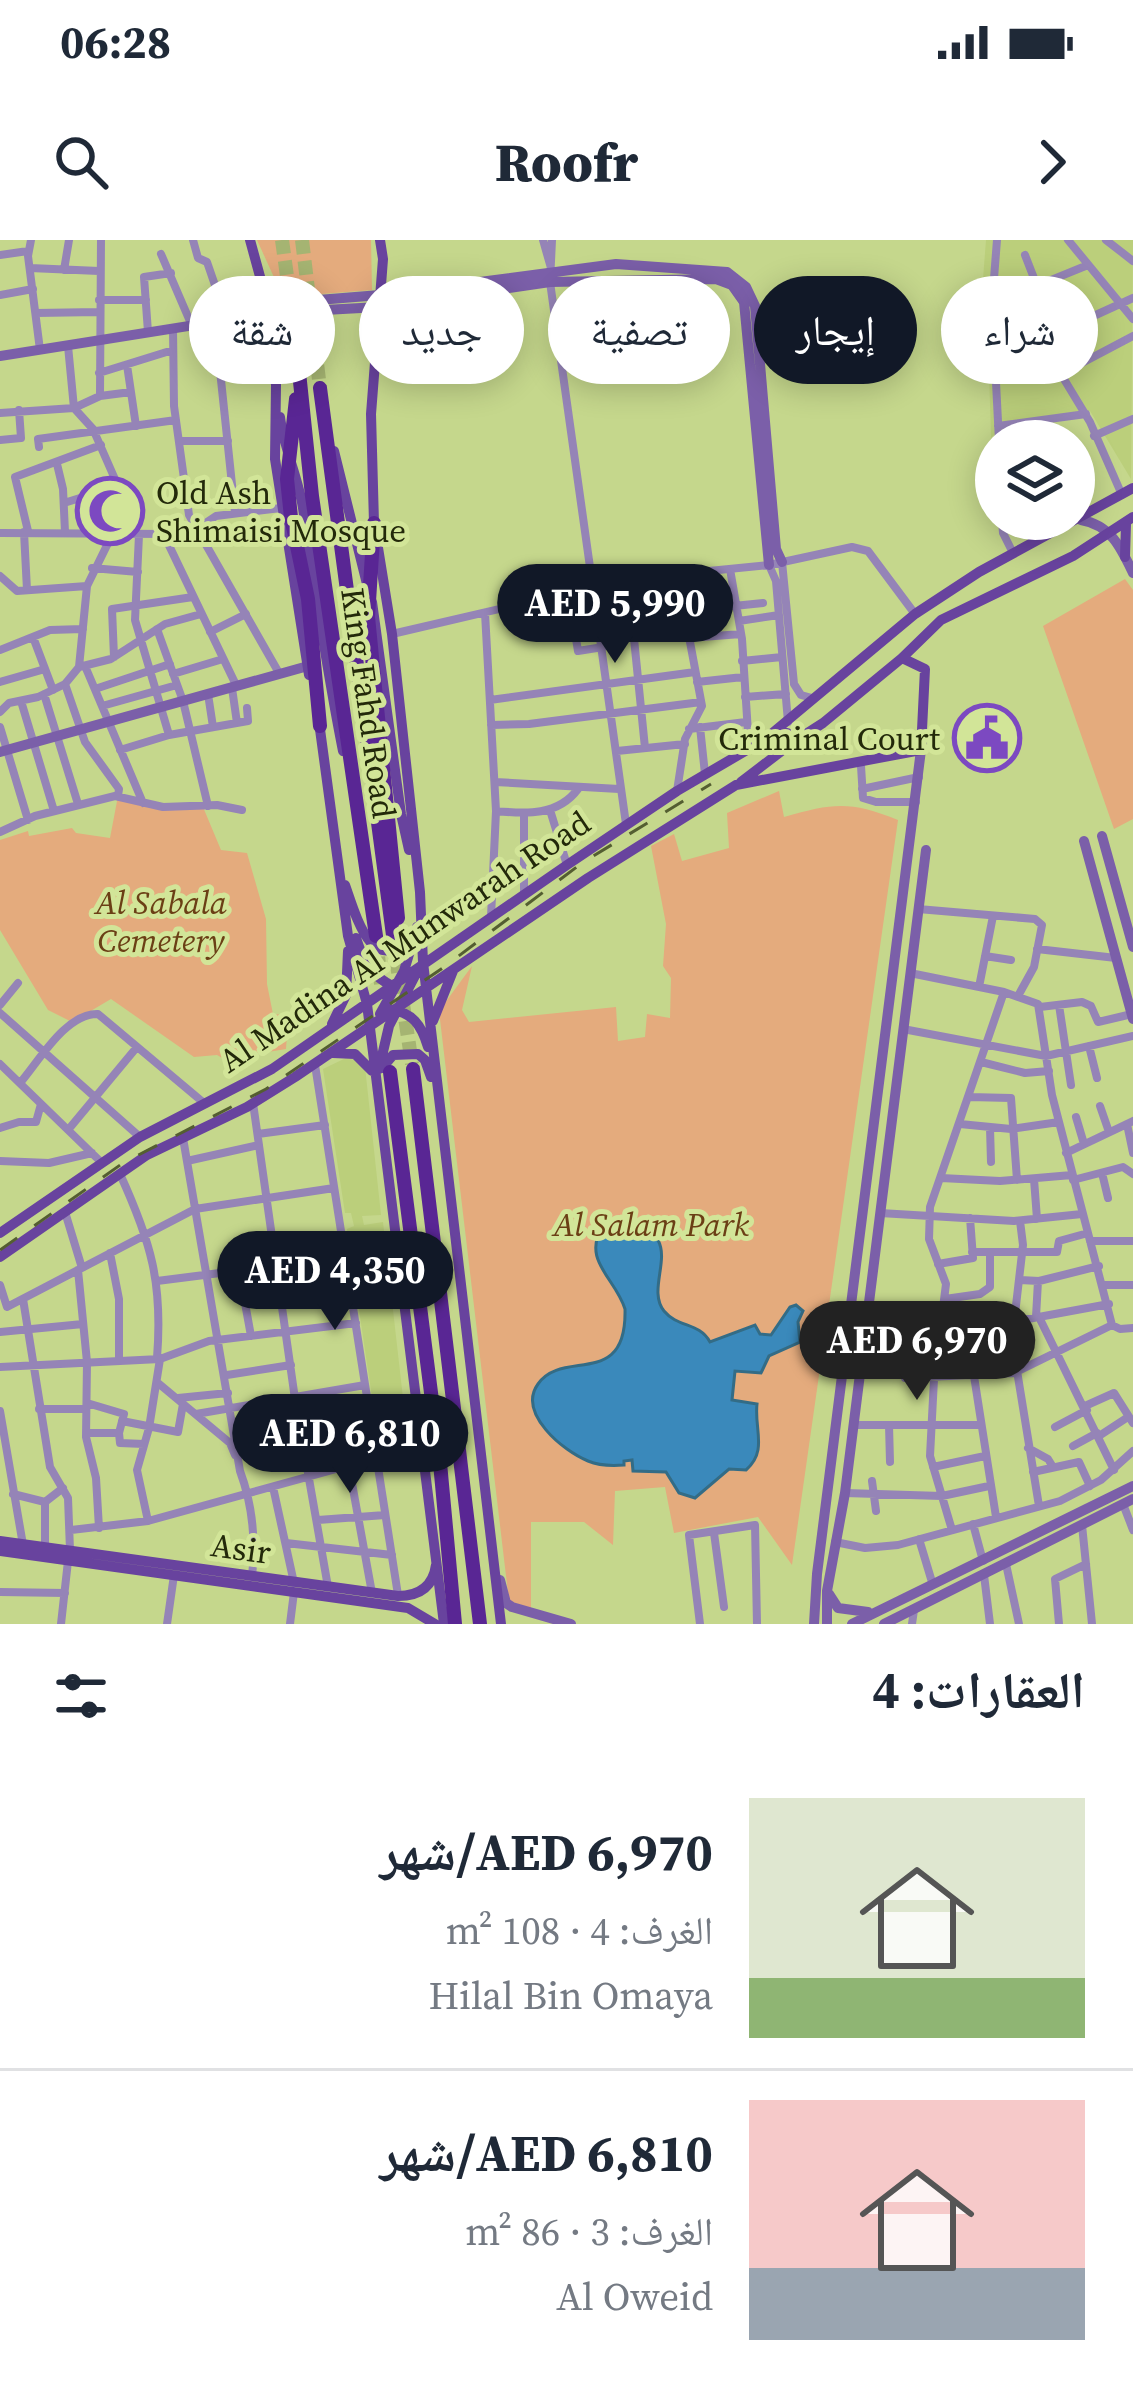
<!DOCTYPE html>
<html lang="ar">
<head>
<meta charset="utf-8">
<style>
	:root { --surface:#fff; --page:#f6f6f7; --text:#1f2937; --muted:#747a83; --line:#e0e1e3; --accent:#111827 }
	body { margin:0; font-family:"Source Serif 4","Noto Naskh Arabic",serif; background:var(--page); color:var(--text); direction:rtl; height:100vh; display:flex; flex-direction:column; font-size:45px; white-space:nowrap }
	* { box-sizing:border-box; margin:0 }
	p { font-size:39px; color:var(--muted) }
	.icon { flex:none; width:66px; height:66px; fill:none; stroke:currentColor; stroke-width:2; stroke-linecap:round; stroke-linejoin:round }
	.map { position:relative; height:1384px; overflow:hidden; direction:ltr }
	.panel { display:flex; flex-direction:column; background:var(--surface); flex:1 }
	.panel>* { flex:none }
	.guide { position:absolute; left:36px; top:36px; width:1062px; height:108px; direction:rtl; display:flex; gap:24px }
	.buttons { position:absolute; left:975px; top:180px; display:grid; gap:24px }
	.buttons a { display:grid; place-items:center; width:120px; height:120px; border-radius:50%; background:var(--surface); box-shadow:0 6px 30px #0003; font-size:60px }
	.price { position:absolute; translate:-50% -102px; padding:0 27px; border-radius:42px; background:var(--accent); color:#fff; font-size:39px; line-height:78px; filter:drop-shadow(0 3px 6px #0008) }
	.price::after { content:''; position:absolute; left:50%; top:72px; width:36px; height:27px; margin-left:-18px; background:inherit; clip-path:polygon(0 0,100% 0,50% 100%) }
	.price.on { background:#222; color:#fff }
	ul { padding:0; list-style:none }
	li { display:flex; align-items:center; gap:36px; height:300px; padding:0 48px }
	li+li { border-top:3px solid var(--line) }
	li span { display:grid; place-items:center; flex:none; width:336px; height:240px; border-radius:0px; color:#555 }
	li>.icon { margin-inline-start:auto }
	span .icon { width:144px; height:144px; fill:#fffc; stroke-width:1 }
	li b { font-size:51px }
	h2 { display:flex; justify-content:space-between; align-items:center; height:144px; padding:0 48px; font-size:51px }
	.chip { padding:0 42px; border-radius:54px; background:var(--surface); box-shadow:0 6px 30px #0003; font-size:42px; line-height:108px }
	.chip.on { background:var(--accent); color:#fff }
	.status { display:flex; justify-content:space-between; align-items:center; height:84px; padding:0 60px; background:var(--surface); direction:ltr }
	.status svg { height:33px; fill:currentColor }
	header { display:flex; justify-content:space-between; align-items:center; height:156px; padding:0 48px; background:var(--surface); font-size:54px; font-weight:800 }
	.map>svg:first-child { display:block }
</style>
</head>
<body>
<div class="status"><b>06:28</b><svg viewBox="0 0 49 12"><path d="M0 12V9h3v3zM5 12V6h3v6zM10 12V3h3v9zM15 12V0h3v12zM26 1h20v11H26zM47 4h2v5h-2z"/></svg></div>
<header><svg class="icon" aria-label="forward" viewBox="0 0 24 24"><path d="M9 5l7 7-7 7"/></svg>Roofr<svg class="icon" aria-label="search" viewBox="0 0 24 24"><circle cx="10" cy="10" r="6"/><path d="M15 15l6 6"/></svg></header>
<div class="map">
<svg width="1133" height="1384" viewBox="0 0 1133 1384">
	<rect width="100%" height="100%" fill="#c5d78c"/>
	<path fill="#bbcf7b" d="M 986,0 L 1133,0 L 1131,239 L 1090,171 L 1006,182 L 991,198 L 987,65 L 981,65 Z
		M 350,816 L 365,827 L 366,836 L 381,975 L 362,976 L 364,985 L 383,982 L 408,1202 L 380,1211 L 347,989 L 354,986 L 351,973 L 345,973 L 323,829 Z"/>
	<path fill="#e4ab7d" d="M 257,0 L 371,0 L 372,50 L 283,57 Z
		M 1125,339 L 1133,350 L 1133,579 L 1114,589 L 1043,386 Z
		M 779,551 L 784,577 C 834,563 850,561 898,580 L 792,1325 L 758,1277 L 674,1293 L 665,1247 L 615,1251 L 613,1305 L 584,1282 L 531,1282 L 531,1368 L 509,1361 L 439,771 L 472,726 L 462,770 L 469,782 L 616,767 L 618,801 L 645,797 L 647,774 L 670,778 L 671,738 L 663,726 L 666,684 L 651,606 L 674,594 L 682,621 L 729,608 L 727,573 Z
		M 118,556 L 143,564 L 203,567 L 221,610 L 247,613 L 266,679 L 267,744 L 273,774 L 297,776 L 299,791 L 287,794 L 286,809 L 224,819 L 217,815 L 194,817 L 111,759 L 72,782 L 48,770 L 0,690 L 0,600 L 28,591 L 29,596 L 72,588 L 76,593 L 110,598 Z"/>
	<path fill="#3a89bb" stroke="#336c86" stroke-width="3" d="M 614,980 C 697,990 641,1042 664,1071 C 678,1088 699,1082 710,1102 L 755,1085 L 760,1094 L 771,1095 L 790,1067 L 796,1065 L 803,1071 L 798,1082 L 800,1102 L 769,1116 L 761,1133 L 735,1131 L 732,1160 L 757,1164 C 754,1189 768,1211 746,1230 L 729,1229 L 695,1258 L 679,1253 L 666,1232 L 633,1231 L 632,1220 L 624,1221 L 624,1225 C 612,1226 600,1226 588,1221 C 563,1211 517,1173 538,1144 C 563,1108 627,1150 625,1069 C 615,1037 581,1021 603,985 Z"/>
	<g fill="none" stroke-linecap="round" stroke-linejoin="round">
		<path stroke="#a5b472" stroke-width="14" stroke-dasharray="14 7" stroke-linecap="butt" d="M 282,0 L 295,94
			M 302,0 L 320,148
			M 376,696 L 381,744
			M 393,698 L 412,824"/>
		<path stroke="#9584b7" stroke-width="8" d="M 31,0 L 28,16 L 40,110
			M 193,0 L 198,18 L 207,22 L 227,80
			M 543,0 L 551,28
			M 552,0 L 550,42 L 626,584
			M 997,0 L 992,64 L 999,201
			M 1068,0 L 1133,79
			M 1106,0 L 1133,21
			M 161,14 L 192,86
			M 0,15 L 28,11
			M 1025,15 L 1037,46
			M 30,28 L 99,31
			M 64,30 L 69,0
			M 0,55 L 33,49
			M 1013,55 L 1090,182 L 1122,255
			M 99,60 L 146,60
			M 992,64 L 1088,25
			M 36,73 L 98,72
			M 215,83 L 235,273
			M 173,89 L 174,166 L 189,275 L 279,433
			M 148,92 L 144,37 L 171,33
			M 1041,100 L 1133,58
			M 68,106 L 74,168 L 93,189 L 118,246 L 120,295
			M 127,125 L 136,186
			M 99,133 L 173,110
			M 1061,134 L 1133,96
			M 100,156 L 131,152
			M 0,173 L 74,168 L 100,156 L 101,0
			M 998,186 L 1086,174
			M 1094,196 L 1133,179
			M 0,200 L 21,198 L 19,170
			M 179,201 L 228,201
			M 39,207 L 38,199 L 176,180
			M 57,224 L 63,249 L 65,292
			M 64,263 L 118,246
			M 1002,279 L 1003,293 L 1013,313
			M 28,291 L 15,237 L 101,205
			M 24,292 L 27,350
			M 0,293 L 168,294 L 198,288 L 216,276 L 281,268
			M 139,295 L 135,380 L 169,495
			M 164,295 L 236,445
			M 782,322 L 794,444 L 801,455 L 812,458
			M 769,325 L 776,341 L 788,482
			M 92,328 L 138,332
			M 730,329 L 742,399 L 749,508
			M 0,336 L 17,351 L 87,346
			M 661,336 L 664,372
			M 628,339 L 645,508
			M 560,353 L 564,387 L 574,387 L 578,411 L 603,407
			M 734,366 L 763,363
			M 485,373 L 496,571 L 491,677
			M 739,381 L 779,375
			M 157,389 L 183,461 L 208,566
			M 210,392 L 246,374
			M 392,394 L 628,339 L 769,325 L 852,307 L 868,311 L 915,374
			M 33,397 L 53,450
			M 689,398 L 741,394
			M 0,410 L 50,390 L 83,389
			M 114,417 L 112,369 L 193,357
			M 742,421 L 782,417
			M 85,426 L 143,563
			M 79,427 L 87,346 L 112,295
			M 173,434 L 223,419
			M 0,442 L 45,429
			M 697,442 L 743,437
			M 65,444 L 85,502 L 119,549 L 118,556
			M 232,448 L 237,483
			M 95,449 L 170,424
			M 44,454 L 78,564
			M 208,454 L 213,487
			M 745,457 L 786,454
			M 490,460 L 695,432
			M 21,461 L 54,571
			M 102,466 L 177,445
			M 0,472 L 9,463 L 38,457 L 65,444 L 79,427 L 111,419 L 165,384 L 201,374
			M 491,485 L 529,484 L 701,462
			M 0,487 L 28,580
			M 700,487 L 705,534
			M 689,489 L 746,482
			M 120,510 L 169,495 L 248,481 L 247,468
			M 617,511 L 685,504
			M 861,526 L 863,558 L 876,562 L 916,562
			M 495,542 L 619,549
			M 862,549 L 919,537
			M 677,551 L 685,499 L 702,466 L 687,386 L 689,370 L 684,333
			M 550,570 L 567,625
			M 496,571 C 526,574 558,576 578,549
			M 524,573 L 524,654
			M 0,592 L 35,576 L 115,556 L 163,567 L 217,565 L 242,570
			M 918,669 L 1035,679 L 1042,685 L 1034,727 L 1018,756
			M 1037,709 L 1116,718
			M 985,716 L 1011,720
			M 910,733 L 1004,752 L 1038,764 L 1052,855 L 1112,1085
			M 979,747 L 993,676
			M 0,765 L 18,743
			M 1059,765 L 1071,845
			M 1040,767 L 1082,762 L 1091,766 L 1098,782 L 1132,774
			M 0,773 L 140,897
			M 903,789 L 1046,816 L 1133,796
			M 1089,806 L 1097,838
			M 981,822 L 1025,833 L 1049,831
			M 0,824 L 101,922
			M 315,825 L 398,1355
			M 20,843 C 39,821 66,773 98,774 L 204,863
			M 969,857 L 1011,858 L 1017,940
			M 253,863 L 295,1159 L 328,1347
			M 1100,866 L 1109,892
			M 1076,877 L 1084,904
			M 960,884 L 1011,889 L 1059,882
			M 1127,884 L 1133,913
			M 0,888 L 19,882 L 36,882 L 41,864
			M 990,888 L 991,922
			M 68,890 L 137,807
			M 258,894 L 325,885
			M 183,898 L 240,1231 C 253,1266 256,1300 252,1337
			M 1066,913 L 1133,881
			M 0,921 L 49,923 L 92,913
			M 187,921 L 259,905
			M 1102,933 L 1108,958
			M 120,934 C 151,1002 163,1043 157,1118
			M 941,938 L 1000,941 L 1072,935
			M 1034,939 L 1037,979
			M 1073,940 L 1123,927 L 1133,934
			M 65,972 L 82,1028
			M 880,973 L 1014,981 L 1082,974
			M 1020,981 L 1023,1005 L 1012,1100 L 1039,1266
			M 1090,1001 L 1133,1001
			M 972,1012 L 1057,1012 L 1059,1001 L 1088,993
			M 110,1013 L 119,1059 L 119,1120
			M 938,1024 L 973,1018 L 970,978
			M 78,1030 L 87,1122 L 86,1197 L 96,1238 L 99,1288
			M 239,1030 L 251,1096
			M 1020,1040 L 1039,1041 L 1099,1026
			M 157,1041 L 345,1017
			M 0,1045 L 7,1067 L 195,969 L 334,948
			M 1104,1045 L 1133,1045
			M 280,1056 L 350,1049
			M 23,1059 L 50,1227 L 68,1258 L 70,1310
			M 945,1059 L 980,1054 L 990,1047 L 990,1012
			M 1036,1077 L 1038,1041
			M 1039,1077 L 1114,1230
			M 1017,1081 L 1109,1064
			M 0,1092 L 83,1084
			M 939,1095 L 1012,1100
			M 0,1127 L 160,1119 L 209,1101 L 356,1083
			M 227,1135 L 291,1125
			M 974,1136 L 996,1277
			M 905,1138 L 1014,1133 L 1112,1085 L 1120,1089 L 1133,1088
			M 158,1143 L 230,1203 L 235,1215
			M 178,1158 L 228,1153
			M 87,1163 L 124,1174 L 119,1193
			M 1085,1166 L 1114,1153 L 1133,1183
			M 39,1169 L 86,1169
			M 0,1171 L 23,1305
			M 196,1174 L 365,1145
			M 122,1181 L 178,1192 L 183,1164
			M 325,1185 L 370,1175
			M 853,1185 L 981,1185
			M 889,1185 L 890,1222
			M 1055,1187 L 1087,1170
			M 86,1193 L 119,1193
			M 119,1193 L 120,1203 L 144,1204
			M 1099,1196 L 1128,1177
			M 1073,1206 L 1097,1193
			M 1028,1208 L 1048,1219 L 1053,1227
			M 349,1227 L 372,1353
			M 933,1227 L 985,1216
			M 1033,1232 L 1079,1222 L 1090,1246
			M 872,1241 L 876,1271
			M 273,1247 L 294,1343
			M 845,1253 L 942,1256 L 989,1246
			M 13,1254 L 45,1262
			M 1123,1264 L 1133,1290
			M 318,1280 L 385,1275
			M 148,1281 L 137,1230 L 149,1188 L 160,1119
			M 973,1284 L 983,1321
			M 1082,1285 L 1092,1384
			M 71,1290 L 148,1281 L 423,1205
			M 952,1290 L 930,1216 L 934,1139 L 946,1044 L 929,999 L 930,967 L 1004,752
			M 714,1293 L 724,1367
			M 919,1299 L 932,1342
			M 835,1302 L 865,1308 L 898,1305 L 1060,1261 L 1101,1240 L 1133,1211
			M 286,1303 L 392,1315
			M 45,1307 L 45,1262 L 63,1248
			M 1006,1324 L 1019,1384
			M 984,1335 L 990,1384
			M 0,1352 L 65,1353
			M 61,1384 L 68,1321
			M 167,1384 L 174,1335
			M 290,1384 L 294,1352
			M 700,1384 L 689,1295 L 755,1285 L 757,1384
			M 912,1384 L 914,1370
			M 1059,1384 L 1055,1339 L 1086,1324"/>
		<path stroke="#7b5fa9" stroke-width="10" d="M 276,70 L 293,62 L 380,55 L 616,24 L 727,32 L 746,47 L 755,66 L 776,309 L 782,322
			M 0,116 L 270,73 L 379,67 L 550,42 L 716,39 L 732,45 L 744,62 L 769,325
			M 1081,280 C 1111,285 1121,308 1133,333
			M 0,512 L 308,426
			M 1102,596 L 1133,707
			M 1084,601 L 1133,779
			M 500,1340 L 506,1363 L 512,1367 L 571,1384
			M 829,1354 L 838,1368 L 868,1372
			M 814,1384 L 817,1334 L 921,510
			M 827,1384 L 827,1351 L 845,1253 L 926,610
			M 852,1384 L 1133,1246
			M 884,1384 L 1133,1259"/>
		<path stroke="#68439e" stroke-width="10" d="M 250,0 L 270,73 L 276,145 L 275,219 L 309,435
			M 380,0 L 383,19 L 371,174 L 374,283 L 392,394 L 420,652 L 423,722 L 501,1384
			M 280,177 C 284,209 298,237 303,268 C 315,350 327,431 343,511
			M 334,211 L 367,344
			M 1125,317 L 1126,284
			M 372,362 L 401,574 L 409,610
			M 319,482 L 348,696 L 367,764 L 444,1384
			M 792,503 L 823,483 L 902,418 L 941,380 L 1073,316 L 1133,277
			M 741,542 L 792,503 L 790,494 L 777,490
			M 345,645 C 355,673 373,743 411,693
			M 356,698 C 364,722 370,735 394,747
			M 389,769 C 413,773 421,784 428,807
			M 380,774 L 404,731 L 417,687
			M 433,781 L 453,731
			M 332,784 L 346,755 L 348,711
			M 333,813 L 355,814 L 372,831
			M 382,828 L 393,815 L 418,814 L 425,820 L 431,837
			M 379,829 L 389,786 L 418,730
			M 0,993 L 140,897 L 272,829 L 567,625 L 677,551 L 764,500 L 915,374 L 979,332 L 1133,248
			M 0,1017 L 147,915 L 247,867 L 295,837 L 588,638 L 736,545 L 921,510 L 925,429 L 902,418
			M 0,1301 L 398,1356 C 419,1356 433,1347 436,1325
			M 0,1311 L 408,1368 L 435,1384"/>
		<path stroke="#592694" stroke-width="14" d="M 295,94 L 312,256 L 376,696
			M 320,148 L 393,695
			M 296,159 L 287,239 L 291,277 L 308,359 L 320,486
			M 374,283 L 368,377 L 398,678
			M 413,829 L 480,1384
			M 390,832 L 440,1223 L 455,1384"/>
		<path stroke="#545e31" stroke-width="3" stroke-dasharray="21 21" stroke-linecap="butt" d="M 0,1010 L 123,923 L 266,849 L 444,727 L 582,623 L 711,544"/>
	</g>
	<defs>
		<g id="mosque-ring" transform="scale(3.45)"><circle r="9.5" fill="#d2e598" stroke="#7c49c1" stroke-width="1.5"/><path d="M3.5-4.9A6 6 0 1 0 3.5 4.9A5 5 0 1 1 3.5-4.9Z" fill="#7c49c1"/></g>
		<g id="civic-ring" transform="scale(3.45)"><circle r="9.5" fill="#d2e598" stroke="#7c49c1" stroke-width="1.5"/><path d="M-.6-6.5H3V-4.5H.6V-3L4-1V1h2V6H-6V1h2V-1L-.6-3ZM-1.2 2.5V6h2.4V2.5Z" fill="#7c49c1"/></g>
	</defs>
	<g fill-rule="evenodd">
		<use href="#mosque-ring" x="110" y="271"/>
		<use href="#civic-ring" x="987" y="498"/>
	</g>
	<g text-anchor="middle" stroke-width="10" stroke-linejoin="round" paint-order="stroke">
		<g font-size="33" fill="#23290a" stroke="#d2e598" text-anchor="start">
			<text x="156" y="264">Old Ash<tspan x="156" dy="38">Shimaisi Mosque</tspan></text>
			<text x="940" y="510" text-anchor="end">Criminal Court</text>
		</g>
		<g font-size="33" fill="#23290a" stroke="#d2e598">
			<text transform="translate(369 463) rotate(82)" y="12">King Fahd Road</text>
			<text transform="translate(404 701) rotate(-34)" y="12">Al Madina Al Munwarah Road</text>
			<text transform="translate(241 1308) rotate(8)" y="12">Asir</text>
		</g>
		<g font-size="33" font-style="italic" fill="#6b3f15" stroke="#d2e598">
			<text x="161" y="674">Al Sabala<tspan x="161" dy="38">Cemetery</tspan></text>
			<text x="651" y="996">Al Salam Park</text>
		</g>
	</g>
</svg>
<div class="buttons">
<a><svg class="icon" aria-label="layers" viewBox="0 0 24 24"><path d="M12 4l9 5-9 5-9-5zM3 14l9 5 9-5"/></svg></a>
</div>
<b class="price" style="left:615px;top:426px">AED 5,990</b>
<b class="price" style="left:335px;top:1093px">AED 4,350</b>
<b class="price on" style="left:917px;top:1163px">AED 6,970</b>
<b class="price" style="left:350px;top:1256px">AED 6,810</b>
<div class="guide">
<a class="chip">شراء</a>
<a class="chip on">إيجار</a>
<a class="chip">تصفية</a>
<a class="chip">جديد</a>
<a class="chip">شقة</a>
</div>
</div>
<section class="panel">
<h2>العقارات: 4<svg class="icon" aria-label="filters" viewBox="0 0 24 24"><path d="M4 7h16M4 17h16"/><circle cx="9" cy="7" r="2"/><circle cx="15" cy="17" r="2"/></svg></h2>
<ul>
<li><span style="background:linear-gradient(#dfe7d0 75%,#8fb573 0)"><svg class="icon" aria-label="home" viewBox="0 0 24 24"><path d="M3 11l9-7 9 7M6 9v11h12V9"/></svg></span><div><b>AED 6,970/شهر</b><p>الغرف: 4 · 108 m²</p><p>Hilal Bin Omaya</p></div></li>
<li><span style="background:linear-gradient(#f6c9c9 70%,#9aa5b1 0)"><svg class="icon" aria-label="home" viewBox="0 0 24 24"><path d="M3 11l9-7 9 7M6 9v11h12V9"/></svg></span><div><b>AED 6,810/شهر</b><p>الغرف: 3 · 86 m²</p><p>Al Oweid</p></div></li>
</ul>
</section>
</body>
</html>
